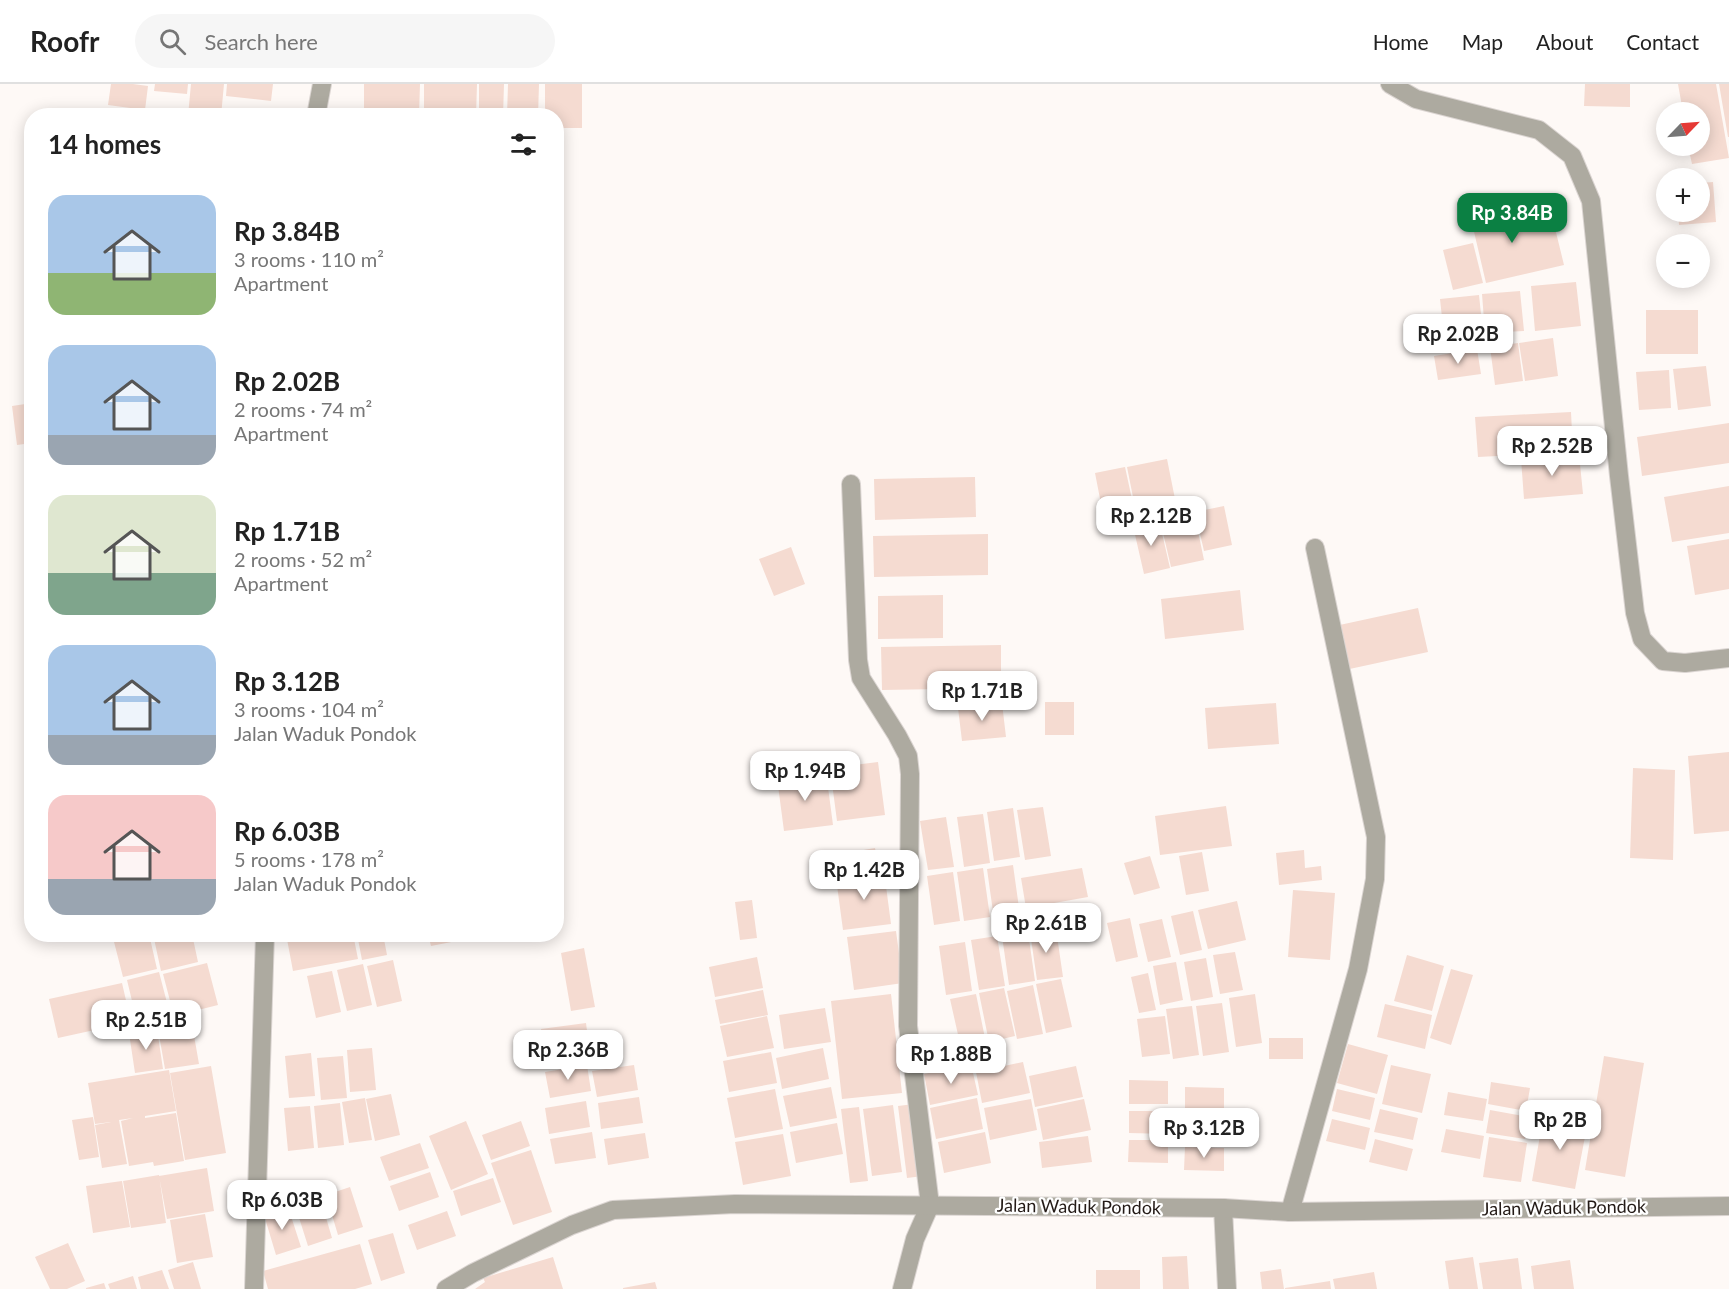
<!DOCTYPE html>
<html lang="en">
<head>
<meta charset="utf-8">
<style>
	:root { --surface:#fff; --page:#f6f6f6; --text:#222; --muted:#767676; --line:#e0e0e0; --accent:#0b8043 }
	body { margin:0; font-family:Lato,sans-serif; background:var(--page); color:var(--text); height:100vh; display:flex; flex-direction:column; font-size:22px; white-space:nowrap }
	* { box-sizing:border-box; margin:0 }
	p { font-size:20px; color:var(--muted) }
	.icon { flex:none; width:33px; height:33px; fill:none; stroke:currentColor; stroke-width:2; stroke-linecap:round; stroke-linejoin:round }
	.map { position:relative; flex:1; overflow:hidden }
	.drawer { position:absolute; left:24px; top:24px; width:540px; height:834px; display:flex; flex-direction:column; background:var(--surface); border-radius:24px; box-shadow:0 3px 15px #0003 }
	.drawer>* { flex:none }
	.needle { width:39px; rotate:65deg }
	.buttons { position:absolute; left:1656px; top:18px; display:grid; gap:12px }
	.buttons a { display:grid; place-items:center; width:54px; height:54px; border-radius:50%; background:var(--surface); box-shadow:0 3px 15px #0003; font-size:30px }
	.price { position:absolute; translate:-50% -51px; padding:0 14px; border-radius:12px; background:#fff; color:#222; font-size:20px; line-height:39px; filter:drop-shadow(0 2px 3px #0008) }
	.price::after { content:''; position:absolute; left:50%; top:36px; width:18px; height:14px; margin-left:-9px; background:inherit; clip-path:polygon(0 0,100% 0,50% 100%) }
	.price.on { background:var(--accent); color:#fff }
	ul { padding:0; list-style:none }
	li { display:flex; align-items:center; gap:18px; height:150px; padding:0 24px }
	li span { display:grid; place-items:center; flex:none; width:168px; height:120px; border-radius:18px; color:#555 }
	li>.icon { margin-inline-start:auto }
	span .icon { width:72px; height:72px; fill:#fffc; stroke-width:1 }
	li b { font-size:26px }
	h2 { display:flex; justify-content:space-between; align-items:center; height:72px; padding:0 24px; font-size:26px }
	header { display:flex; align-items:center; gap:36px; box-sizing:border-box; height:84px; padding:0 30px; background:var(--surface); border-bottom:2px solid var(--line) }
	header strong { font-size:28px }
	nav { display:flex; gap:33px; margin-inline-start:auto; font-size:21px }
	.search { width:420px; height:54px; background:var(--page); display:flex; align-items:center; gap:15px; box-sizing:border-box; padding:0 21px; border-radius:33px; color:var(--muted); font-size:22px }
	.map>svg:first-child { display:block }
</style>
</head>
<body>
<header>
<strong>Roofr</strong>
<div class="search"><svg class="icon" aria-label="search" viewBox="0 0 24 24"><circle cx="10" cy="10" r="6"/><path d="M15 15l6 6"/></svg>Search here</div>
<nav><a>Home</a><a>Map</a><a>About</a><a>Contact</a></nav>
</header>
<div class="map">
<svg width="1729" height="1205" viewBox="0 0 1729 1205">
	<rect width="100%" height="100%" fill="#fef9f6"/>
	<path fill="#f5dbd1" d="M 111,0 L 133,0 L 148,2 L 145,26 L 108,21 Z
		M 155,0 L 188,0 L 187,10 L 154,7 Z
		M 191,0 L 224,0 L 221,32 L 188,32 Z
		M 227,0 L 273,0 L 271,17 L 226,12 Z
		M 364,0 L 420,0 L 419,31 L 364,31 Z
		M 424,0 L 477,0 L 476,32 L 424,32 Z
		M 479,0 L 504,0 L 503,32 L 479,32 Z
		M 508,0 L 539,0 L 538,32 L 507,32 Z
		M 545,0 L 582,0 L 582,44 L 556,44 L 556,32 L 545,32 Z
		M 1585,0 L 1630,0 L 1630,23 L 1584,22 Z
		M 1678,0 L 1716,0 L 1729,74 L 1692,80 L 1688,62 L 1700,62 L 1700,28 L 1683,28 Z
		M 1719,0 L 1729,0 L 1729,53 L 1728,53 Z
		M 1713,98 L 1716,138 L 1679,141 L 1678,128 L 1700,128 L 1700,99 Z
		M 1504,114 L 1512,149 L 1554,140 L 1564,181 L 1486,199 L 1468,122 Z
		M 1473,159 L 1483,199 L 1453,206 L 1443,166 Z
		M 1576,198 L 1581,242 L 1535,247 L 1531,202 Z
		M 1520,207 L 1524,247 L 1485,249 L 1482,210 Z
		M 1479,211 L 1483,249 L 1444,252 L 1440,215 Z
		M 1646,226 L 1698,226 L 1698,270 L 1646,270 Z
		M 1553,254 L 1558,292 L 1525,297 L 1519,259 Z
		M 1518,259 L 1523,297 L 1495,301 L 1490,263 Z
		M 1477,265 L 1481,290 L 1438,296 L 1434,272 Z
		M 1706,282 L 1711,322 L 1678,326 L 1673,285 Z
		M 1669,286 L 1671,324 L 1639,326 L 1636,288 Z
		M 32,319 L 32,359 L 17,361 L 12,322 Z
		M 1571,328 L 1573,368 L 1478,373 L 1475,333 Z
		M 1729,339 L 1729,379 L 1642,392 L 1637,353 Z
		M 1579,370 L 1583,410 L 1524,415 L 1521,375 Z
		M 1167,375 L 1176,420 L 1136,428 L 1127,383 Z
		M 1125,383 L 1135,429 L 1104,435 L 1095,389 Z
		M 975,393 L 976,433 L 875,436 L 874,395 Z
		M 1729,402 L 1729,449 L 1672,458 L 1664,413 Z
		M 1224,422 L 1232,461 L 1204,467 L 1195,428 Z
		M 1194,428 L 1204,476 L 1171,483 L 1160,436 Z
		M 1159,436 L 1170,484 L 1144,490 L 1133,442 Z
		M 988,450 L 988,491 L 874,493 L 873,452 Z
		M 1729,455 L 1729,505 L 1695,511 L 1687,462 Z
		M 791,463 L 805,500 L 774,512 L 759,475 Z
		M 1240,506 L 1244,546 L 1165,555 L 1161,515 Z
		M 943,511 L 943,554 L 878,555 L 878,512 Z
		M 1418,524 L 1428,568 L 1345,586 L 1335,542 Z
		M 1001,561 L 1001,604 L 882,606 L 881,563 Z
		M 1045,618 L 1074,618 L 1074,651 L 1045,651 Z
		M 1002,619 L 1006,653 L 962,657 L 958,624 Z
		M 1276,619 L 1279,660 L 1208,665 L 1205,624 Z
		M 1729,668 L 1729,747 L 1694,750 L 1688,672 Z
		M 878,678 L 885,731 L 837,737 L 830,684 Z
		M 1633,684 L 1675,686 L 1673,776 L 1630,774 Z
		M 826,688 L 833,741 L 784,747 L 777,694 Z
		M 1226,722 L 1232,762 L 1160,771 L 1155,732 Z
		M 1043,723 L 1051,772 L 1025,776 L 1017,726 Z
		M 1013,724 L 1020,773 L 994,777 L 987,728 Z
		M 983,730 L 990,779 L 964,783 L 957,733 Z
		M 946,733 L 954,783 L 928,786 L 920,737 Z
		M 875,764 L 879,784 L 856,788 L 852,768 Z
		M 1304,766 L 1305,784 L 1321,782 L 1322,796 L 1279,801 L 1276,769 Z
		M 1202,768 L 1209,807 L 1186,811 L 1179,772 Z
		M 1150,772 L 1160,804 L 1134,811 L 1124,779 Z
		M 1013,781 L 1020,831 L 994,835 L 987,785 Z
		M 983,784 L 990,833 L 964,837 L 957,788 Z
		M 1082,784 L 1088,813 L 1026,824 L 1021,794 Z
		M 884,787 L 891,840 L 843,846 L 836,794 Z
		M 953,788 L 960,837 L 934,841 L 927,792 Z
		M 1293,806 L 1335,809 L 1330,876 L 1288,873 Z
		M 752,816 L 757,854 L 740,856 L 735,818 Z
		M 1237,817 L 1246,856 L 1208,865 L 1198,826 Z
		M 1193,827 L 1202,866 L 1180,871 L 1171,832 Z
		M 1130,834 L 1138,873 L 1116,878 L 1107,839 Z
		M 1162,835 L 1171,873 L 1148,878 L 1139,840 Z
		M 1056,845 L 1063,893 L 1037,896 L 1030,848 Z
		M 896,847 L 903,899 L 854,906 L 847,853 Z
		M 1028,848 L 1035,897 L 1009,901 L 1002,852 Z
		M 126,850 L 149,850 L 157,885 L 123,893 L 113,854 Z
		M 153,850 L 192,850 L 198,878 L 161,887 Z
		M 286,850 L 353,850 L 358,875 L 293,887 Z
		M 357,850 L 383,850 L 387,871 L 362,876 Z
		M 428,850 L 477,850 L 477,853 L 431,862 Z
		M 997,852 L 1005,902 L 979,906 L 971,856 Z
		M 965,858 L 972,907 L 946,911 L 939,862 Z
		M 584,864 L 595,923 L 571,927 L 561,869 Z
		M 1235,868 L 1243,906 L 1220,910 L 1213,871 Z
		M 1407,871 L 1444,882 L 1432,927 L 1394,917 Z
		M 757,873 L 763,904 L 715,913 L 709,883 Z
		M 1206,874 L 1213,913 L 1191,917 L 1184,878 Z
		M 393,876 L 402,917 L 377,923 L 367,882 Z
		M 1176,878 L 1183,916 L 1160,921 L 1153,882 Z
		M 207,879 L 218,921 L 174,932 L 163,890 Z
		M 363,880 L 372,921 L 347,927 L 337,886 Z
		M 1451,885 L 1473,891 L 1451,961 L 1430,954 Z
		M 332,887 L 341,928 L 316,934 L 307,892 Z
		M 159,888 L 171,934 L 138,942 L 127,896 Z
		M 1148,889 L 1156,926 L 1139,929 L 1131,893 Z
		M 1061,895 L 1072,943 L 1046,949 L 1036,900 Z
		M 122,899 L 131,938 L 58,954 L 49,915 Z
		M 1033,901 L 1043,950 L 1017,955 L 1007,907 Z
		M 1004,904 L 1015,952 L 989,958 L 979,909 Z
		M 763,906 L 768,931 L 720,940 L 715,916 Z
		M 891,910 L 902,1009 L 842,1015 L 831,917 Z
		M 976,910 L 986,959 L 961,964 L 950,915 Z
		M 1255,910 L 1262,959 L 1236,963 L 1229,914 Z
		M 1222,919 L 1229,968 L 1203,972 L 1196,922 Z
		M 1385,920 L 1432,931 L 1425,965 L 1377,953 Z
		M 1192,922 L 1199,971 L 1173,975 L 1166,925 Z
		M 825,924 L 831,958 L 784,965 L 779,931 Z
		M 767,932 L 774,964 L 727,973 L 720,942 Z
		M 1165,932 L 1170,970 L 1142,973 L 1137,935 Z
		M 586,939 L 590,970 L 545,976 L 541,945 Z
		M 192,940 L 199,980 L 165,985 L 158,945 Z
		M 157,945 L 163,985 L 135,989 L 129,949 Z
		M 1269,954 L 1303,954 L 1303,975 L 1269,975 Z
		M 1348,960 L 1388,971 L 1377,1010 L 1337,999 Z
		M 372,964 L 376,1006 L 350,1008 L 347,966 Z
		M 823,964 L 829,995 L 782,1005 L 776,974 Z
		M 771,968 L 777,999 L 729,1008 L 723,977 Z
		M 311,969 L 315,1012 L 289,1014 L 285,972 Z
		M 343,972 L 347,1014 L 321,1016 L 317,974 Z
		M 1604,972 L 1644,979 L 1625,1093 L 1585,1086 Z
		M 1023,978 L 1030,1009 L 982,1019 L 976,988 Z
		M 971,980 L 978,1011 L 930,1021 L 924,990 Z
		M 587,981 L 591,1007 L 550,1014 L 545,988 Z
		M 634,981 L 638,1006 L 597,1013 L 592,987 Z
		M 1391,981 L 1431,990 L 1422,1029 L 1382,1020 Z
		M 211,982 L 226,1069 L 185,1076 L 170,989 Z
		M 1076,982 L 1083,1013 L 1035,1023 L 1029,992 Z
		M 169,986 L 176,1027 L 145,1032 L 145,1034 L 176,1029 L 184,1077 L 154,1082 L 153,1078 L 129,1082 L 121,1037 L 133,1034 L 119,1036 L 127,1080 L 102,1084 L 95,1041 L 111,1038 L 95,1040 L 88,999 Z
		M 1129,996 L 1168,997 L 1168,1020 L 1129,1020 Z
		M 1491,998 L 1530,1004 L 1526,1027 L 1488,1020 Z
		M 831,1003 L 837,1034 L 790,1043 L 783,1012 Z
		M 1185,1003 L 1224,1004 L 1224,1027 L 1185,1027 Z
		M 775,1005 L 783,1045 L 735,1054 L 727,1014 Z
		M 1337,1005 L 1375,1014 L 1370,1036 L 1332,1027 Z
		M 1448,1008 L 1487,1015 L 1483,1037 L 1444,1031 Z
		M 391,1010 L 400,1051 L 375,1057 L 366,1015 Z
		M 639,1013 L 643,1039 L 601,1045 L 598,1019 Z
		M 365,1014 L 372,1056 L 349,1059 L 342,1018 Z
		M 977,1014 L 983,1045 L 936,1055 L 930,1024 Z
		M 1031,1015 L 1037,1046 L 990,1056 L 984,1024 Z
		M 1084,1015 L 1091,1046 L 1043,1056 L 1037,1025 Z
		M 586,1017 L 590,1043 L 549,1050 L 545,1024 Z
		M 340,1019 L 344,1061 L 318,1064 L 314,1022 Z
		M 914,1020 L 923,1092 L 907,1094 L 898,1022 Z
		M 893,1021 L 902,1088 L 872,1092 L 863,1025 Z
		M 310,1022 L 314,1064 L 288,1067 L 284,1024 Z
		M 859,1023 L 868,1097 L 850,1099 L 841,1025 Z
		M 1380,1025 L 1418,1034 L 1413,1056 L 1374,1048 Z
		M 1490,1026 L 1529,1033 L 1525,1055 L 1486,1049 Z
		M 1129,1027 L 1169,1027 L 1168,1050 L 1129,1049 Z
		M 1544,1029 L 1588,1037 L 1575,1105 L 1532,1097 Z
		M 93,1033 L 99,1073 L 79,1076 L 72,1036 Z
		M 1186,1034 L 1225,1035 L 1225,1058 L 1186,1057 Z
		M 1332,1035 L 1370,1044 L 1365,1066 L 1326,1057 Z
		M 466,1037 L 488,1090 L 451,1106 L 429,1052 Z
		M 521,1037 L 530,1062 L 491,1076 L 482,1051 Z
		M 837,1039 L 843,1070 L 796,1079 L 790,1048 Z
		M 1446,1045 L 1484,1052 L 1480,1075 L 1441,1068 Z
		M 592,1048 L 596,1074 L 555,1080 L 550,1055 Z
		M 985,1048 L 991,1079 L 944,1089 L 938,1058 Z
		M 645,1049 L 649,1074 L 608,1081 L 604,1055 Z
		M 783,1050 L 791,1092 L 743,1101 L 735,1058 Z
		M 1088,1052 L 1092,1078 L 1042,1084 L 1039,1058 Z
		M 1489,1053 L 1527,1059 L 1521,1098 L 1483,1093 Z
		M 1375,1055 L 1413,1065 L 1407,1087 L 1369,1078 Z
		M 1129,1056 L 1168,1056 L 1168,1079 L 1128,1078 Z
		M 420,1059 L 429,1084 L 389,1097 L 380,1073 Z
		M 1185,1063 L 1224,1064 L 1224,1087 L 1184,1086 Z
		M 531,1066 L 552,1128 L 513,1141 L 491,1079 Z
		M 207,1084 L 214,1127 L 167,1135 L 159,1092 Z
		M 430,1088 L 439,1113 L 399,1127 L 390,1102 Z
		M 159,1091 L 166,1139 L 131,1144 L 123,1097 Z
		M 493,1094 L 501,1118 L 461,1132 L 453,1107 Z
		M 122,1097 L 130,1143 L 93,1149 L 86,1102 Z
		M 350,1103 L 363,1143 L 338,1151 L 326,1111 Z
		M 320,1113 L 332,1154 L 308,1162 L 295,1121 Z
		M 288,1123 L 301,1163 L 276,1171 L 264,1131 Z
		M 447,1127 L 456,1152 L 417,1166 L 408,1141 Z
		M 205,1130 L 213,1173 L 177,1179 L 170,1136 Z
		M 393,1149 L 405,1189 L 381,1197 L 368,1156 Z
		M 68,1159 L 85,1197 L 67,1205 L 50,1205 L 35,1173 Z
		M 360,1160 L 372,1200 L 355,1205 L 268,1205 L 263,1187 Z
		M 1187,1172 L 1189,1205 L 1163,1205 L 1162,1173 Z
		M 553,1173 L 563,1205 L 475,1205 L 485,1198 L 483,1194 Z
		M 1473,1173 L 1478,1205 L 1449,1205 L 1445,1177 Z
		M 1518,1174 L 1522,1205 L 1483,1205 L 1479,1179 Z
		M 1570,1176 L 1574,1205 L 1534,1205 L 1531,1182 Z
		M 193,1178 L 201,1205 L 174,1205 L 168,1186 Z
		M 1281,1185 L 1284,1205 L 1262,1205 L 1260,1188 Z
		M 162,1186 L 169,1205 L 141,1205 L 138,1193 Z
		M 1096,1186 L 1140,1186 L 1140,1205 L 1096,1205 Z
		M 1374,1188 L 1377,1205 L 1335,1205 L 1333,1195 Z
		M 133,1192 L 137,1205 L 110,1205 L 108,1200 Z
		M 1330,1197 L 1331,1205 L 1285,1205 L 1285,1204 Z
		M 655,1198 L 657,1205 L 623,1205 L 623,1204 Z
		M 104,1199 L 106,1205 L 86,1205 L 86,1204 Z"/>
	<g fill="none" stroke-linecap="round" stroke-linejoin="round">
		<g stroke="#dbd5d2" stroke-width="20">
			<path id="minor" d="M 1390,0 L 1416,15 L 1539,46 L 1572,72 L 1591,117 L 1619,392 L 1635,529 L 1642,555 L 1663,577 L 1685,579 L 1729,574
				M 316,32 L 322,0
				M 851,400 L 858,576 L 861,594 L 897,651 L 908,672 L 910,690 L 908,942 L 930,1121 L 915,1155 L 902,1205
				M 1223,1124 L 1227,1205
				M 1290,1128 L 1358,885 L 1375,795 L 1376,753 L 1315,464
				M 254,1205 L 265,850"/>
		</g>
		<g stroke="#dbd5d2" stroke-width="20">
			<path id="tertiary" d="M 446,1205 L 473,1189 L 572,1141 L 613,1126 L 735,1120 L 1223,1124 L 1290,1128 L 1729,1122"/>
		</g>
		<use href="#minor" stroke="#adaaa0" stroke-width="18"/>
		<use href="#tertiary" stroke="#adaaa0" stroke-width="18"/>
	</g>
	<g text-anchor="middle" stroke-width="4.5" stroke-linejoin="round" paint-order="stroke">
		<g font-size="18" fill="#241b17" stroke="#fff">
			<text transform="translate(1079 1123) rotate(1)" y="6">Jalan Waduk Pondok</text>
			<text transform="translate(1564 1124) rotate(-1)" y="6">Jalan Waduk Pondok</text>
		</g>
	</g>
</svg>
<div class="buttons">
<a><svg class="needle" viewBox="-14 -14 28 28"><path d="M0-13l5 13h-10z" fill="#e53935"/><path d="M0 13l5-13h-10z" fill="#767676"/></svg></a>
<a>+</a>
<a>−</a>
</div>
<b class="price on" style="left:1512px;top:160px">Rp 3.84B</b>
<b class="price" style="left:1458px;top:281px">Rp 2.02B</b>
<b class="price" style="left:1552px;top:393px">Rp 2.52B</b>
<b class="price" style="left:1151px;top:463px">Rp 2.12B</b>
<b class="price" style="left:982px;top:638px">Rp 1.71B</b>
<b class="price" style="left:805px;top:718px">Rp 1.94B</b>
<b class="price" style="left:864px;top:817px">Rp 1.42B</b>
<b class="price" style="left:1046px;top:870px">Rp 2.61B</b>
<b class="price" style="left:146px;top:967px">Rp 2.51B</b>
<b class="price" style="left:568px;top:997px">Rp 2.36B</b>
<b class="price" style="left:951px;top:1001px">Rp 1.88B</b>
<b class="price" style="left:1560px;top:1067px">Rp 2B</b>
<b class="price" style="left:1204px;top:1075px">Rp 3.12B</b>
<b class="price" style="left:282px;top:1147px">Rp 6.03B</b>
<section class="drawer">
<h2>14 homes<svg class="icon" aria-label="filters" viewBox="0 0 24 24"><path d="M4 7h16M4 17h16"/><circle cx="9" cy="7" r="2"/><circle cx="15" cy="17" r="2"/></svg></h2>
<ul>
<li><span style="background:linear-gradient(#a9c7e8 65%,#8fb573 0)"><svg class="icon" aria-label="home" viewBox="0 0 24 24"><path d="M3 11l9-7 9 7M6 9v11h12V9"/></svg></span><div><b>Rp 3.84B</b><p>3 rooms · 110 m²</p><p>Apartment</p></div></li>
<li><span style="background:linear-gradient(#a9c7e8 75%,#9aa5b1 0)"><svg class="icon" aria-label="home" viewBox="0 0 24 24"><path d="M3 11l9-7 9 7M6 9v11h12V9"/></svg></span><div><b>Rp 2.02B</b><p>2 rooms · 74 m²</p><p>Apartment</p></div></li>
<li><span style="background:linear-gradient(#dfe7d0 65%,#7fa58c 0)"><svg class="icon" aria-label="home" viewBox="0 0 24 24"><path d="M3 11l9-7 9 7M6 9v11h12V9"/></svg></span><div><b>Rp 1.71B</b><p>2 rooms · 52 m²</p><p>Apartment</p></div></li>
<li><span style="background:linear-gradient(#a9c7e8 75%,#9aa5b1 0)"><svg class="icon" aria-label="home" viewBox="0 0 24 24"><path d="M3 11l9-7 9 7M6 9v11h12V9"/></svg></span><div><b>Rp 3.12B</b><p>3 rooms · 104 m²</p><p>Jalan Waduk Pondok</p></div></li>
<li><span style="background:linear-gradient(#f6c9c9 70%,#9aa5b1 0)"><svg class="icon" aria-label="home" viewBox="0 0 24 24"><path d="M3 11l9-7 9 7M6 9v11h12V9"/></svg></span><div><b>Rp 6.03B</b><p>5 rooms · 178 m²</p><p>Jalan Waduk Pondok</p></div></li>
</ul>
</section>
</div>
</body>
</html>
